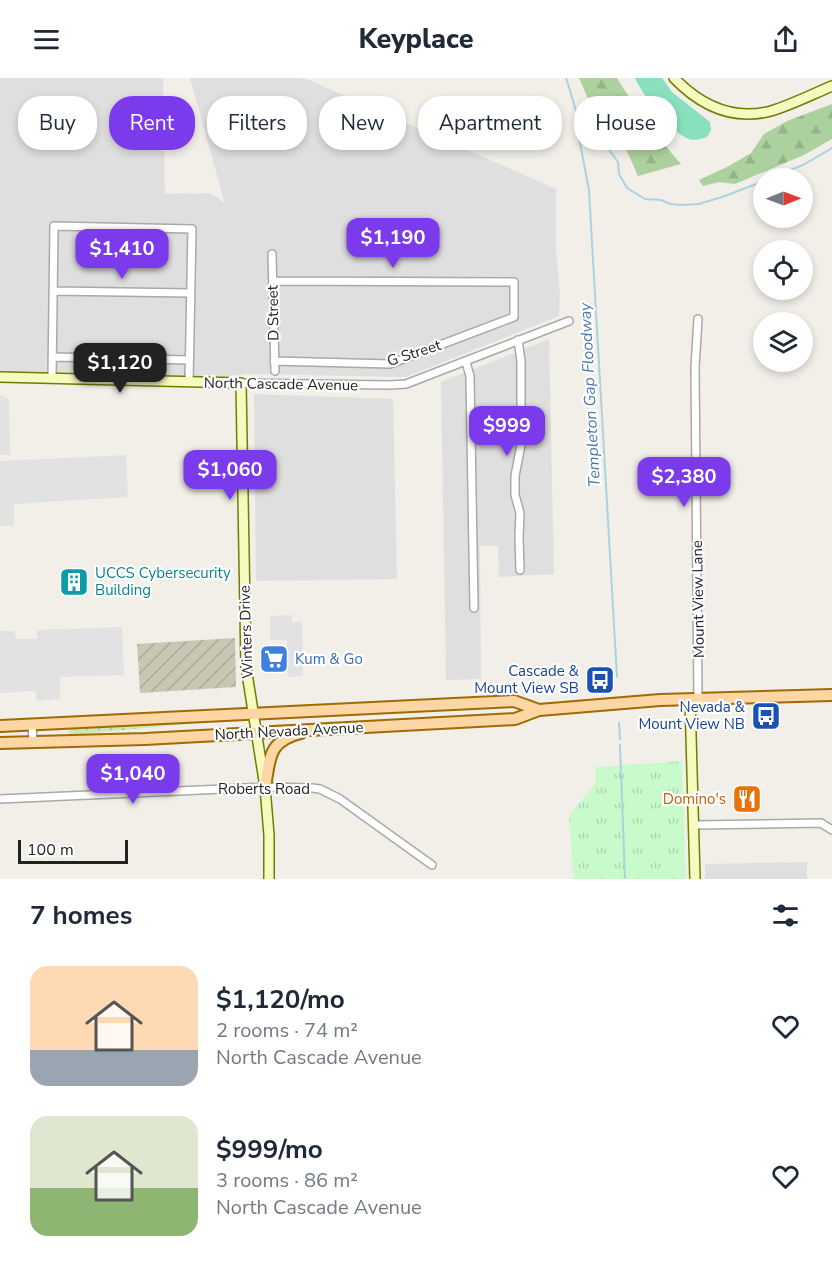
<!DOCTYPE html>
<html lang="en">
<head>
<meta charset="utf-8">
<style>
	:root { --surface:#fff; --page:#f2f2f3; --text:#1f2937; --muted:#747a83; --accent:#7c3aed }
	body { margin:0; font-family:"Nunito Sans",sans-serif; background:var(--page); color:var(--text); height:100vh; display:flex; flex-direction:column; font-size:22px; white-space:nowrap }
	* { box-sizing:border-box; margin:0 }
	p { font-size:20px; color:var(--muted) }
	.icon { flex:none; width:33px; height:33px; fill:none; stroke:currentColor; stroke-width:2; stroke-linecap:round; stroke-linejoin:round }
	.map { position:relative; height:801px; overflow:hidden }
	.drawer { display:flex; flex-direction:column; background:var(--surface); flex:1 }
	.drawer>* { flex:none }
	.top-card { position:absolute; left:18px; top:18px; width:796px; height:54px; display:flex; gap:12px }
	.needle { width:39px; rotate:89deg }
	.tools { position:absolute; left:753px; top:90px; display:grid; gap:12px }
	.tools a { display:grid; place-items:center; width:60px; height:60px; border-radius:50%; background:var(--surface); box-shadow:0 3px 9px #0003; font-size:30px }
	.scale { position:absolute; left:18px; bottom:15px; width:110px; box-sizing:border-box; padding-left:6px; border:3px solid #222; border-top:0; font-size:16px; line-height:21px; white-space:nowrap; color:#222; -webkit-text-stroke:4px #fff; paint-order:stroke }
	.price { position:absolute; translate:-50% -51px; padding:0 14px; border-radius:12px; background:var(--accent); color:#fff; font-size:20px; line-height:39px; filter:drop-shadow(0 2px 3px #0008) }
	.price::after { content:''; position:absolute; left:50%; top:36px; width:18px; height:14px; margin-left:-9px; background:inherit; clip-path:polygon(0 0,100% 0,50% 100%) }
	.price.active { background:#222; color:#fff }
	ul { padding:0; list-style:none }
	li { display:flex; align-items:center; gap:18px; height:150px; padding:0 30px }
	li span { display:grid; place-items:center; flex:none; width:168px; height:120px; border-radius:18px; color:#555 }
	li>.icon { margin-inline-start:auto }
	span .icon { width:72px; height:72px; fill:#fffc; stroke-width:1 }
	li b { font-size:26px }
	h2 { display:flex; justify-content:space-between; align-items:center; height:72px; padding:0 30px; font-size:26px }
	.pill { padding:0 21px; border-radius:24px; background:var(--surface); box-shadow:0 3px 9px #0003; font-size:21px; line-height:54px }
	.pill.active { background:var(--accent); color:#fff }
	header { display:flex; justify-content:space-between; align-items:center; height:78px; padding:0 30px; background:var(--surface); font-size:27px; font-weight:800 }
	.map>svg:first-child { display:block }
</style>
</head>
<body>
<header><svg class="icon" aria-label="menu" viewBox="0 0 24 24"><path d="M4 6h16M4 12h16M4 18h16"/></svg>Keyplace<svg class="icon" aria-label="share" viewBox="0 0 24 24"><path d="M12 15V3M7 8l5-5 5 5M5 13v7h14v-7"/></svg></header>
<div class="map">
<svg width="832" height="801" viewBox="0 0 832 801">
	<defs>
		<pattern id="construction-furrows" width="10" height="10" patternUnits="userSpaceOnUse" patternTransform="scale(1.5)"><rect width="10" height="10" fill="#c7c7b4"/><path d="M-1 1l2-2M0 10L10 0M9 11l2-2" fill="none" stroke="#abab9a"/></pattern>
		<pattern id="grass-dots" width="8" height="8" patternUnits="userSpaceOnUse" patternTransform="scale(1.5)"><rect width="8" height="8" fill="#cdebb0"/><path d="M2 2h.1M6 6h.1" fill="none" stroke="#b0c997" stroke-width="1.8" stroke-linecap="round"/></pattern>
		<pattern id="forest-firs" width="22" height="20" patternUnits="userSpaceOnUse" patternTransform="scale(1.5)"><rect width="22" height="20" fill="#add19e"/><path d="M5 1l3.5 6h-7zM16 11l3.5 6h-7z" fill="#95b388"/></pattern>
		<pattern id="park-tufts" width="24" height="20" patternUnits="userSpaceOnUse" patternTransform="scale(1.5)"><rect width="24" height="20" fill="#c8facc"/><path d="M3 7l-1-3M5 7V3M7 7l1-3M15 17l-1-3M17 17v-4M19 17l1-3" fill="none" stroke="#acd6af"/></pattern>
	</defs>
	<rect width="100%" height="100%" fill="#f2efe9"/>
	<path fill="#e0dfdf" d="M 0,0 L 163,0 L 165,116 L 209,115 L 218,120 L 225,126 L 190,0 L 300,0 L 309,2 L 556,111 L 556,173 L 560,215 L 559,238 L 406,299 L 399,299 L 249,296 L 223,299 L 0,295 Z
		M 549,261 L 554,496 L 499,499 L 498,468 L 480,468 L 481,601 L 446,602 L 441,304 Z
		M 254,316 L 393,321 L 397,501 L 256,503 Z
		M 807,784 L 807,801 L 705,801 L 705,786 Z"/>
	<path fill="url(#construction-furrows)" d="M 235,560 L 236,609 L 140,615 L 137,566 Z"/>
	<path fill="url(#grass-dots)" d="M 218,641 L 208,644 L 72,657 L 69,655 L 68,652 L 74,648 Z"/>
	<path fill="url(#forest-firs)" d="M 579,0 L 617,0 C 636,31 657,59 681,86 L 638,98 L 626,71 L 596,39 Z
		M 832,26 L 832,61 L 804,77 L 735,106 L 719,104 L 703,108 L 699,102 L 729,88 L 751,75 L 764,56 L 787,43 Z"/>
	<path fill="url(#park-tufts)" d="M 682,683 L 686,801 L 573,801 L 569,737 L 595,706 L 595,689 Z"/>
	<path fill="#88e0be" d="M 635,0 L 662,0 L 672,14 L 710,44 L 711,52 L 707,59 C 703,60 697,62 693,62 C 674,60 642,16 635,0 Z"/>
	<path fill="#e2e2e2" d="M 0,318 L 4,318 L 9,322 L 10,377 L 0,377 Z
		M 126,377 L 128,419 L 14,426 L 14,448 L 0,448 L 0,383 Z
		M 292,537 L 292,544 L 302,544 L 303,598 L 288,599 L 287,562 L 270,562 L 270,538 Z
		M 122,549 L 124,597 L 60,599 L 60,621 L 37,623 L 35,613 L 0,615 L 0,553 L 14,553 L 16,561 L 37,561 L 37,552 Z"/>
	<g fill="none" stroke-linecap="round" stroke-linejoin="round">
		<path stroke="#aad3df" stroke-width="2" d="M 566,0 L 572,19 L 575,30 L 578,36 L 586,40 L 618,84 L 619,96 L 627,110 L 645,121 L 661,122 L 670,126 L 682,127 L 699,126 L 725,118 L 764,103
			M 578,36 L 576,44 L 589,112 L 617,599
			M 769,100 L 803,87 L 832,70
			M 619,645 L 620,661
			M 620,667 L 625,801"/>
		<g stroke="#a9a9a9" stroke-width="10">
			<path id="street" d="M 272,176 L 275,293
				M 273,203 L 514,204 L 514,239 L 390,286 L 274,283
				M 53,213 L 190,215
				M 698,241 L 695,289 L 698,621
				M 518,262 L 521,283 L 521,367 L 515,398 L 515,417 L 520,435 L 519,460 L 520,492
				M 52,279 L 189,282
				M 466,284 L 470,298 L 474,530
				M 52,300 L 54,148 L 192,151 L 189,304
				M 241,305 L 390,307 L 406,306 L 569,243
				M 32,646 L 33,663
				M 0,721 L 265,709 L 312,710 L 320,711 L 340,721 L 432,787
				M 694,747 L 821,745 L 832,752"/>
		</g>
		<g stroke="#707d05" stroke-width="12">
			<path id="secondary" d="M 674,0 C 700,27 732,43 771,33 C 791,27 813,16 832,8
				M 0,299 L 241,305 L 246,589 L 265,709 L 269,757 L 269,801
				M 690,621 L 695,801"/>
		</g>
		<g stroke="#a06b00" stroke-width="14">
			<path id="primary" d="M 0,648 L 514,623 L 539,632
				M 0,665 L 145,661 L 515,641 L 539,632 L 660,622 L 832,617
				M 265,709 C 270,680 268,663 301,655"/>
		</g>
		<use href="#street" stroke="#fff" stroke-width="7"/>
		<use href="#secondary" stroke="#f7fabf" stroke-width="9"/>
		<use href="#primary" stroke="#fcd6a4" stroke-width="10"/>
	</g>
	<defs>
		<g id="building-square" transform="scale(1.5)"><rect x="-9" y="-9" width="18" height="18" rx="4" fill="#0f9aa8" stroke="#fff"/><path d="M-4-6H4V6H1V3H-1V6H-4ZM-2.5-4.3h1.7v1.8h-1.7ZM.8-4.3h1.7v1.8H.8ZM-2.5-1h1.7V.8h-1.7ZM.8-1h1.7V.8H.8Z" fill="#fff"/></g>
		<g id="supermarket-square" transform="scale(1.5)"><rect x="-9" y="-9" width="18" height="18" rx="4" fill="#3f7fe0" stroke="#fff"/><path d="M-6-5.5h2.5l.6 2H6L4.5 2H-2.5L-4.4-4H-6ZM-1.5 3.2a1.3 1.3 0 1 0 .1 0ZM3 3.2a1.3 1.3 0 1 0 .1 0Z" fill="#fff"/></g>
		<g id="bus-square" transform="scale(1.5)"><rect x="-9" y="-9" width="18" height="18" rx="4" fill="#1a4fb4" stroke="#fff"/><path d="M-5-6H5V4H4V6H2V4H-2V6H-4V4H-5ZM-3.5-4V0h7V-4ZM-3.5 1.2v1.5H-2V1.2ZM2 1.2v1.5H3.5V1.2Z" fill="#fff"/></g>
		<g id="restaurant-square" transform="scale(1.5)"><rect x="-9" y="-9" width="18" height="18" rx="4" fill="#e8710a" stroke="#fff"/><path d="M-5-6h1v4h1v-4h1v4h1v-4h1v5L-1.5 .5V6h-2V.5L-5-1ZM5-6V6H3V1.5H1.5Q1.5-4 5-6Z" fill="#fff"/></g>
	</defs>
	<g fill-rule="evenodd">
		<use href="#building-square" x="74" y="504"/>
		<use href="#supermarket-square" x="274" y="581"/>
		<use href="#bus-square" x="600" y="602"/>
		<use href="#bus-square" x="766" y="638"/>
		<use href="#restaurant-square" x="747" y="721"/>
	</g>
	<g text-anchor="middle" stroke-width="4.5" stroke-linejoin="round" paint-order="stroke">
		<g font-size="15" fill="#222" stroke="#fff">
			<text transform="translate(273 235) rotate(-91)" y="5">D Street</text>
			<text transform="translate(414 275) rotate(-18)" y="5">G Street</text>
			<text transform="translate(281 306) rotate(1)" y="5">North Cascade Avenue</text>
			<text transform="translate(698 521) rotate(-91)" y="5">Mount View Lane</text>
			<text transform="translate(246 554) rotate(-92)" y="5">Winters Drive</text>
			<text transform="translate(289 653) rotate(-3)" y="5">North Nevada Avenue</text>
			<text x="264" y="716">Roberts Road</text>
		</g>
		<g font-size="15" fill="#0d838f" stroke="#fff" text-anchor="start">
			<text x="95" y="500">UCCS Cybersecurity<tspan x="95" dy="17">Building</tspan></text>
		</g>
		<g font-size="15" fill="#366cbe" stroke="#fff" text-anchor="start">
			<text x="295" y="586">Kum &amp; Go</text>
		</g>
		<g font-size="15" fill="#164399" stroke="#fff" text-anchor="end">
			<text x="579" y="598">Cascade &amp;<tspan x="579" dy="17">Mount View SB</tspan></text>
			<text x="745" y="634">Nevada &amp;<tspan x="745" dy="17">Mount View NB</tspan></text>
		</g>
		<g font-size="15" fill="#c56008" stroke="#fff" text-anchor="end">
			<text x="726" y="726">Domino's</text>
		</g>
		<g font-size="16" font-style="italic" fill="#4a7aab" stroke="#fff">
			<text transform="translate(589 317) rotate(-93)" y="6">Templeton Gap Floodway</text>
		</g>
	</g>
</svg>
<div class="tools">
<a><svg class="needle" viewBox="-14 -14 28 28"><path d="M0-13l5 13h-10z" fill="#e53935"/><path d="M0 13l5-13h-10z" fill="#747a83"/></svg></a>
<a><svg class="icon" aria-label="locate" viewBox="0 0 24 24"><circle cx="12" cy="12" r="6"/><path d="M12 2v4M12 18v4M2 12h4M18 12h4"/></svg></a>
<a><svg class="icon" aria-label="layers" viewBox="0 0 24 24"><path d="M12 4l9 5-9 5-9-5zM3 14l9 5 9-5"/></svg></a>
</div>
<div class="scale">100 m</div>
<b class="price" style="left:393px;top:191px">$1,190</b>
<b class="price" style="left:122px;top:202px">$1,410</b>
<b class="price active" style="left:120px;top:316px">$1,120</b>
<b class="price" style="left:507px;top:379px">$999</b>
<b class="price" style="left:230px;top:423px">$1,060</b>
<b class="price" style="left:684px;top:430px">$2,380</b>
<b class="price" style="left:133px;top:727px">$1,040</b>
<div class="top-card">
<a class="pill">Buy</a>
<a class="pill active">Rent</a>
<a class="pill">Filters</a>
<a class="pill">New</a>
<a class="pill">Apartment</a>
<a class="pill">House</a>
</div>
</div>
<section class="drawer">
<h2>7 homes<svg class="icon" aria-label="filters" viewBox="0 0 24 24"><path d="M4 7h16M4 17h16"/><circle cx="9" cy="7" r="2"/><circle cx="15" cy="17" r="2"/></svg></h2>
<ul>
<li><span style="background:linear-gradient(#ffd9b3 70%,#9aa5b1 0)"><svg class="icon" aria-label="home" viewBox="0 0 24 24"><path d="M3 11l9-7 9 7M6 9v11h12V9"/></svg></span><div><b>$1,120/mo</b><p>2 rooms · 74 m²</p><p>North Cascade Avenue</p></div><svg class="icon" aria-label="heart" viewBox="0 0 24 24"><path d="M12 20l-8-8c-3-5 5-10 8-4 3-6 11-1 8 4z"/></svg></li>
<li><span style="background:linear-gradient(#dfe7d0 60%,#8fb573 0)"><svg class="icon" aria-label="home" viewBox="0 0 24 24"><path d="M3 11l9-7 9 7M6 9v11h12V9"/></svg></span><div><b>$999/mo</b><p>3 rooms · 86 m²</p><p>North Cascade Avenue</p></div><svg class="icon" aria-label="heart" viewBox="0 0 24 24"><path d="M12 20l-8-8c-3-5 5-10 8-4 3-6 11-1 8 4z"/></svg></li>
</ul>
</section>
</body>
</html>
